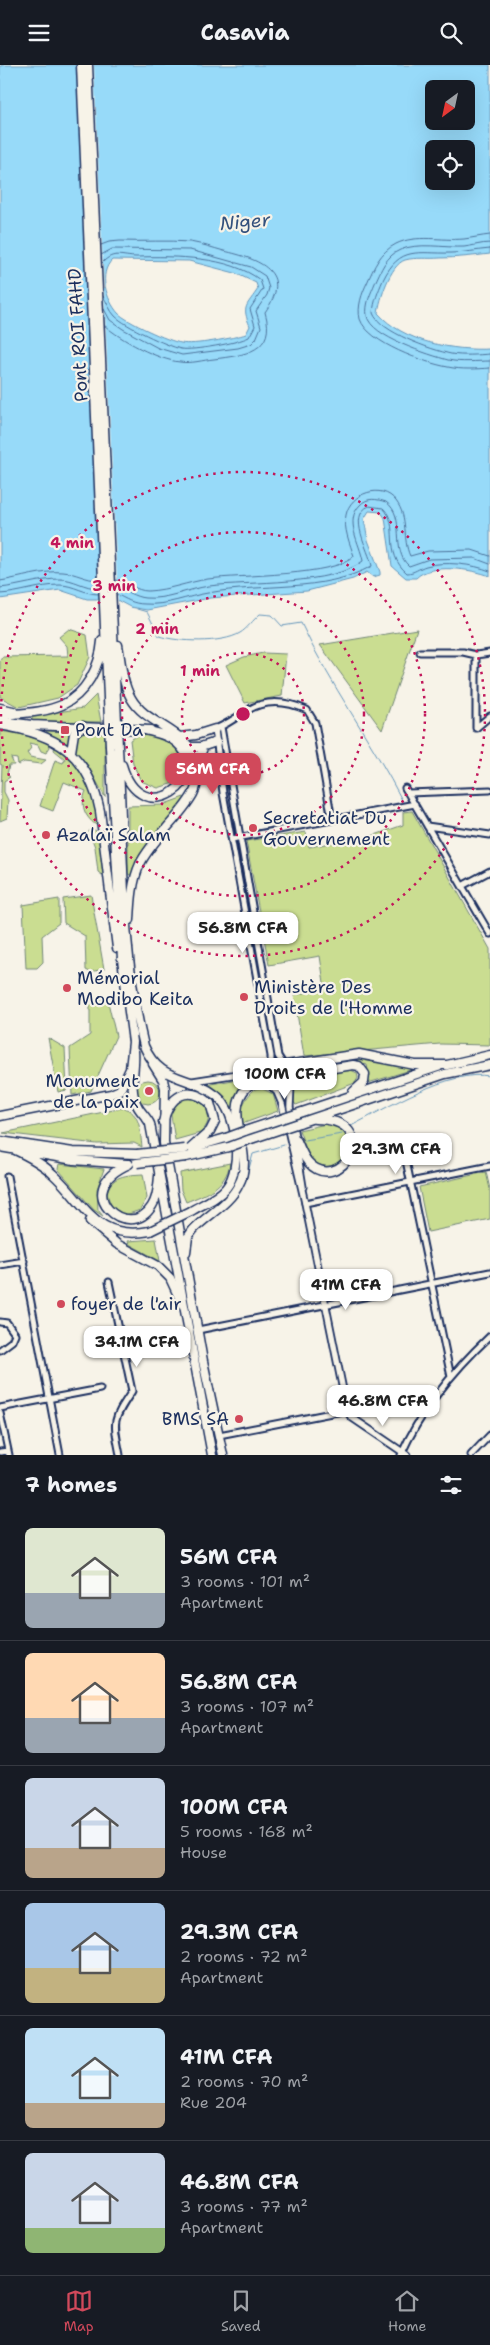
<!DOCTYPE html>
<html lang="en">
<head>
<meta charset="utf-8">
<style>
	:root { --surface:#171b24; --page:#20242c; --text:#f1f3f6; --muted:#9ea1a6; --line:#363941; --accent:#d1495b }
	body { margin:0; font-family:"Shantell Sans",sans-serif; background:var(--page); color:var(--text); height:100vh; display:flex; flex-direction:column; font-size:19px; white-space:nowrap }
	* { box-sizing:border-box; margin:0 }
	p { font-size:16px; color:var(--muted) }
	.icon { flex:none; width:28px; height:28px; fill:none; stroke:currentColor; stroke-width:2; stroke-linecap:round; stroke-linejoin:round }
	.map { position:relative; height:1390px; overflow:hidden }
	.drawer { display:flex; flex-direction:column; background:var(--surface); flex:1 }
	.drawer>* { flex:none }
	.needle { width:32px; rotate:213deg }
	.tools { position:absolute; left:425px; top:15px; display:grid; gap:10px }
	.tools a { display:grid; place-items:center; width:50px; height:50px; border-radius:8px; background:var(--surface); box-shadow:0 5px 20px #0002; font-size:25px }
	.price { position:absolute; translate:-50% -42px; padding:0 11px; border-radius:10px; background:#fff; color:#222; font-size:16px; line-height:32px; filter:drop-shadow(0 1px 2px #0008) }
	.price::after { content:''; position:absolute; left:50%; top:30px; width:15px; height:11px; margin-left:-8px; background:inherit; clip-path:polygon(0 0,100% 0,50% 100%) }
	.price.active { background:var(--accent); color:#fff }
	ul { padding:0; list-style:none }
	li { display:flex; align-items:center; gap:15px; height:125px; padding:0 25px }
	li+li { border-top:1px solid var(--line) }
	li span { display:grid; place-items:center; flex:none; width:140px; height:100px; border-radius:8px; color:#555 }
	li>.icon { margin-inline-start:auto }
	span .icon { width:60px; height:60px; fill:#fffc; stroke-width:1 }
	li b { font-size:21px }
	h2 { display:flex; justify-content:space-between; align-items:center; height:60px; padding:0 25px; font-size:21px }
	header { display:flex; justify-content:space-between; align-items:center; height:65px; padding:0 25px; background:var(--surface); font-size:22px; font-weight:700 }
	.tab-bar { display:flex; justify-content:space-around; align-items:center; height:70px; border-top:1px solid var(--line); background:var(--surface); font-size:14px; color:var(--muted) }
	.tab-bar a { display:grid; justify-items:center; gap:2px }
	.tab-bar .active { color:var(--accent) }
	.map>svg:first-child { display:block }
</style>
</head>
<body>
<header><svg class="icon" aria-label="menu" viewBox="0 0 24 24"><path d="M4 6h16M4 12h16M4 18h16"/></svg>Casavia<svg class="icon" aria-label="search" viewBox="0 0 24 24"><circle cx="10" cy="10" r="6"/><path d="M15 15l6 6"/></svg></header>
<div class="map">
<svg width="490" height="1390" viewBox="0 0 490 1390">
	<rect width="100%" height="100%" fill="#f7f3e8"/>
	<filter id="ink" filterUnits="userSpaceOnUse"><feTurbulence type="fractalNoise" baseFrequency=".02" numOctaves="2"/><feDisplacementMap in="SourceGraphic" scale="10" xChannelSelector="R" yChannelSelector="G"/><feConvolveMatrix kernelMatrix="1 2 1 2 8 2 1 2 1" color-interpolation-filters="sRGB"/></filter>
	<g filter="url(#ink)">
		<path fill="#cadd91" stroke="#728678" d="M 69,564 L 87,570 L 90,592 L 77,620 L 58,633 L 19,642 L 0,632 L 0,596 L 2,592 L 68,591 L 67,581 L 59,572 Z
			M 417,564 L 382,665 L 320,580 Z
			M 263,588 L 286,589 L 282,631 L 245,638 L 226,600 L 244,592 Z
			M 96,630 L 101,657 L 31,656 L 33,651 L 83,643 Z
			M 0,666 L 20,669 L 49,677 L 50,682 L 46,688 L 41,686 L 38,680 L 29,678 L 31,683 L 27,688 L 30,692 L 46,695 L 41,699 L 24,697 L 18,700 L 17,694 L 11,693 L 14,700 L 9,700 L 7,710 L 10,712 L 4,716 L 4,727 L 8,735 L 7,753 L 0,756 L 2,700 L 0,699 Z
			M 46,666 L 105,668 L 105,732 L 87,699 Z
			M 139,670 C 165,672 173,674 184,698 L 180,716 L 158,723 L 141,716 L 133,699 L 130,675 Z
			M 55,681 C 85,695 92,727 100,755 L 96,760 C 84,751 80,740 86,726 L 64,717 L 53,746 L 40,741 L 55,695 L 63,698 L 65,694 L 54,685 Z
			M 184,732 L 186,736 L 134,812 L 128,809 L 128,741 L 162,740 Z
			M 412,746 L 490,884 L 490,980 L 440,979 L 304,991 L 294,930 L 325,924 L 320,891 L 269,900 L 246,776 L 306,767 L 309,782 L 375,770 L 403,760 L 403,747 Z
			M 95,765 L 100,773 L 104,808 L 102,810 L 98,807 L 95,782 L 89,766 Z
			M 91,830 L 104,904 L 90,907 L 86,905 L 85,871 L 64,858 L 63,834 Z
			M 59,834 L 59,858 L 42,871 L 43,897 L 37,903 L 26,903 L 23,840 Z
			M 107,933 L 116,971 L 91,1026 L 72,1030 L 70,983 L 90,970 L 90,934 Z
			M 48,973 L 65,983 L 67,1025 L 58,1027 Z
			M 356,992 L 417,1003 L 368,1018 L 369,1010 L 367,1000 C 353,992 311,1003 297,1010 L 295,1003 Z
			M 349,1004 L 357,1008 L 358,1013 L 355,1018 L 296,1040 L 293,1036 C 290,1006 329,1007 349,1004 Z
			M271 1013a8 8 0 1 1 16 0a8 8 0 1 1-16 0Z
			M 261,1010 L 261,1014 C 236,1023 233,1031 234,1057 L 205,1020 Z
			M136 1027a12 12 0 1 1 24 0a12 12 0 1 1-24 0Z
			M 261,1023 L 273,1029 L 278,1046 L 242,1059 C 238,1045 245,1033 255,1024 Z
			M 185,1033 C 205,1032 218,1053 200,1068 L 175,1075 L 170,1045 L 175,1038 Z
			M 123,1043 C 141,1047 140,1067 142,1082 L 134,1078 L 97,1079 L 3,1068 Z
			M 326,1059 C 364,1062 347,1120 310,1095 L 299,1065 Z
			M 230,1098 C 226,1122 206,1129 186,1137 L 181,1125 L 180,1108 Z
			M 59,1099 L 104,1104 L 97,1124 L 98,1145 L 103,1151 L 94,1145 L 58,1104 Z
			M 486,1107 L 490,1124 L 490,1154 L 428,1167 L 419,1122 Z
			M 143,1109 L 147,1133 L 140,1145 L 126,1150 L 112,1143 L 107,1129 C 110,1110 127,1110 143,1109 Z
			M 156,1174 L 160,1196 L 129,1179 L 128,1176 Z"/>
		<path fill="#97daf9" stroke="#6596bb" fill-rule="evenodd" d="M 4,0 L 490,0 L 490,189 C 473,191 457,193 440,193 C 428,194 416,192 405,195 C 390,200 380,234 378,248 C 403,277 454,286 490,284 L 490,511 C 472,504 430,498 416,513 L 406,513 L 392,501 L 385,453 L 381,447 L 369,446 L 364,454 L 368,475 L 380,507 L 380,510 L 373,512 L 367,507 L 353,514 L 307,526 L 210,533 L 147,545 L 130,542 L 115,534 L 87,534 L 60,525 L 0,534 L 0,1 ZM 434,24 L 466,24 L 466,56 L 434,56 ZM 434,84 L 466,84 L 466,116 L 434,116 ZM 112,195 L 189,196 L 235,208 L 256,218 L 258,224 C 247,241 241,241 250,261 L 246,269 C 234,273 193,281 181,278 C 168,276 127,257 118,248 C 106,234 98,209 112,195 Z"/>
		<path fill="#f7f3e8" d="M 77,0 L 94,0 L 118,538 L 100,536 Z"/>
		<g fill="none" stroke-linecap="round" stroke-linejoin="round">
			<path stroke="#4d739c" stroke-width="1" d="M 490,170 C 481,171 472,173 464,174 C 442,176 416,169 396,179 C 380,187 374,202 367,218 C 362,228 357,242 360,254 C 368,278 425,298 448,302 C 461,305 477,304 490,303
				M 490,178 C 481,178 473,181 464,182 C 444,183 418,177 400,185 C 386,191 381,205 375,218 C 371,228 365,239 367,251 C 371,272 430,290 448,295 C 461,298 477,296 490,296
				M 101,180 L 109,177 L 120,176 C 144,177 167,175 190,177 C 202,179 213,183 224,186 C 259,194 294,207 265,247 C 277,287 244,290 214,294 C 203,295 191,299 180,297 C 158,295 121,275 104,260
				M 490,184 C 477,185 464,188 451,188 C 418,189 400,180 383,215 C 378,227 374,236 373,248 C 380,267 432,285 451,289 C 463,291 478,290 490,289
				M 101,190 L 112,184 L 190,185 L 251,202 L 265,211 L 269,223 L 267,230 L 256,246 L 261,262 L 256,274 L 251,279 L 238,283 L 182,290 L 158,283 L 123,264 L 110,255 L 104,244
				M 102,198 C 114,185 121,192 137,192 C 175,191 229,191 260,215 L 263,224 L 250,244 L 255,261 L 249,272 C 238,278 193,286 181,284 C 167,281 125,261 115,251 C 110,246 107,237 103,231
				M 116,515 C 128,517 136,526 148,526 C 169,525 188,517 208,514 C 238,510 337,511 354,491 C 350,479 343,463 346,450 C 350,428 382,417 396,436 C 409,453 402,474 410,491 L 428,486 L 472,485 L 490,491
				M 0,516 C 21,513 42,505 63,507 C 76,508 86,515 98,515
				M 0,523 C 20,521 39,514 60,514 C 74,514 84,523 98,523
				M 116,523 C 126,525 134,532 145,533 C 166,535 188,524 209,521 C 250,516 331,521 363,496 C 360,478 344,456 360,440 C 367,432 377,434 386,437 C 407,452 390,485 409,501 L 429,494 L 474,493 L 490,499
				M 0,529 C 20,528 39,520 60,520 C 74,520 84,529 99,529
				M 116,529 C 126,534 133,539 145,539 C 166,541 188,531 208,528 C 262,518 322,528 372,501 C 369,485 347,451 369,441 L 383,443 C 401,460 382,487 407,508 C 414,508 419,503 426,501 C 444,496 473,499 490,506"/>
			<path stroke="#6596bb" stroke-width="1" d="M 137,544 L 147,547 L 159,571 C 178,577 222,579 240,568 C 247,564 253,555 260,549 L 272,550 L 282,561 L 301,558 C 330,620 372,676 403,737
				M 351,1061 C 387,1043 449,1004 490,1011
				M 305,1075 L 342,1069
				M 234,1134 L 245,1118 L 253,1089 L 284,1080
				M 192,1174 L 195,1168"/>
			<g stroke="#1b2f5e" stroke-width="9">
				<path id="minor" d="M 420,587 L 463,587 L 476,590 L 490,588
					M 476,590 L 476,663
					M 221,662 L 278,991 L 283,999
					M 476,663 L 490,651
					M 405,723 L 490,869
					M 408,728 L 490,725
					M 427,761 L 490,770
					M 232,774 L 415,739
					M 462,821 L 490,806
					M 271,1002 L 271,991 L 223,728 L 215,664 C 226,660 236,653 246,646 C 265,634 287,636 307,645 L 315,658 L 332,755
					M 403,1081 L 451,1312
					M 7,1111 L 60,1390
					M 305,1138 L 490,1101
					M 0,1200 L 24,1196
					M 109,1217 L 132,1326 C 112,1357 113,1354 120,1390
					M 0,1257 L 7,1258 L 15,1269 L 12,1276 L 0,1285
					M 198,1265 L 490,1207
					M 0,1343 L 100,1324
					M 0,1348 L 9,1390
					M 219,1370 L 347,1345
					M 0,1387 L 8,1386
					M 401,1390 C 421,1345 455,1304 490,1271
					M 471,1390 L 490,1370"/>
			</g>
			<g stroke="#1b2f5e" stroke-width="9">
				<path id="tertiary" d="M267 1012a13 13 0 1 1 26 0a13 13 0 1 1-26 0Z
					M 193,1016 L 270,1004
					M 291,1019 L 290,1042 L 303,1122
					M 272,1022 L 277,1027 L 282,1039 L 305,1138 L 347,1345 L 351,1352 L 407,1390"/>
			</g>
			<g stroke="#1b2f5e" stroke-width="11">
				<path id="primary" d="M 0,656 L 32,660 L 150,665
					M 134,986 C 136,1004 128,1023 137,1040 C 140,1047 147,1052 150,1059 L 212,1390
					M 153,999 L 163,1015 L 165,1023 L 164,1078 L 203,1296 L 223,1390
					M 186,1187 L 188,1172 L 193,1165 C 207,1150 230,1139 239,1119 C 243,1112 244,1104 244,1097 C 244,1072 227,1042 247,1022 C 253,1016 261,1016 269,1019"/>
			</g>
			<g stroke="#1b2f5e" stroke-width="11">
				<path id="trunk" d="M 81,0 L 109,656
					M 88,0 L 117,657
					M 118,580 C 121,597 122,617 131,633 C 146,660 185,663 197,696
					M 0,643 L 13,646
					M 0,650 C 20,648 44,648 62,640 C 86,629 100,602 102,576
					M 0,660 C 56,669 88,688 100,746 L 117,883
					M 180,672 L 196,670 L 215,664
					M 190,682 L 201,682 L 216,677
					M 118,683 C 124,782 120,884 144,981 C 160,1019 190,1009 217,1031 C 238,1048 243,1102 226,1123 C 218,1133 203,1139 191,1146
					M 71,687 L 74,668 L 83,661
					M 122,700 C 142,769 216,712 177,678 C 169,670 156,668 145,665
					M 130,855 C 131,836 132,816 140,799 C 153,773 179,754 193,729 C 202,713 195,697 204,681
					M 286,1000 L 359,989 L 415,1000 L 447,1000 L 490,990
					M 292,1016 L 315,1006 L 353,1000 L 359,1001 L 365,1009 L 364,1017 L 353,1027
					M 296,1049 L 438,1002
					M 0,1051 L 111,1029 L 120,1025 L 130,1004 L 133,977 L 122,894 L 110,681
					M 163,1057 C 170,1031 187,1019 210,1038 L 215,1056 L 210,1066 L 191,1083
					M 299,1058 L 445,1009 L 490,1000
					M 245,1066 L 278,1055
					M 248,1075 L 281,1064
					M 0,1076 L 73,1087 L 137,1089
					M 297,1076 C 300,1083 303,1091 308,1097 C 340,1133 387,1054 315,1054
					M 0,1082 L 74,1095 L 127,1099
					M 195,1082 L 226,1073
					M 13,1084 C 28,1091 42,1098 53,1109 C 87,1140 95,1176 150,1166
					M 186,1092 L 229,1082
					M 129,1099 C 67,1126 129,1179 152,1141 C 158,1132 158,1121 159,1111
					M 90,1156 L 117,1179 L 158,1201 L 170,1213 L 182,1239"/>
			</g>
			<use href="#minor" stroke="#f7f3e8" stroke-width="5"/>
			<use href="#tertiary" stroke="#f7f3e8" stroke-width="5.5"/>
			<use href="#primary" stroke="#f7f3e8" stroke-width="8"/>
			<use href="#trunk" stroke="#f7f3e8" stroke-width="8"/>
			<g stroke="#1b2f5e" stroke-width="11" stroke-linecap="butt">
				<path id="trunk-bridge" d="M 109,656 L 110,681
					M 117,657 L 118,683
					M 278,1055 L 296,1049
					M 281,1064 L 299,1058
					M 226,1073 L 245,1066
					M 229,1082 L 248,1075
					M 137,1089 L 185,1084
					M 137,1098 L 186,1092
					M 150,1166 L 191,1146"/>
			</g>
			<use href="#trunk-bridge" stroke="#f7f3e8" stroke-width="8"/>
		</g>
	</g>
	<g fill="none" stroke="#c2185b" stroke-width="2.5" stroke-dasharray="2.5 5">
		<circle cx="243" cy="649" r="61"/>
		<circle cx="243" cy="649" r="121"/>
		<circle cx="243" cy="649" r="182"/>
		<circle cx="243" cy="649" r="242"/>
	</g>
	<g fill="#d1495b" stroke="#f7f3e8" stroke-width="2">
		<rect x="60" y="660" width="10" height="10" rx="2.5"/>
		<circle cx="253" cy="763" r="5"/>
		<circle cx="46" cy="770" r="5"/>
		<circle cx="67" cy="923" r="5"/>
		<circle cx="244" cy="932" r="5"/>
		<circle cx="149" cy="1026" r="5"/>
		<circle cx="61" cy="1239" r="5"/>
		<circle cx="239" cy="1354" r="5"/>
	</g>
	<g text-anchor="middle" stroke-width="4.5" stroke-linejoin="round" paint-order="stroke">
		<g font-size="18" fill="#1b2f5e" stroke="#f7f3e8">
			<text transform="translate(78 270) rotate(-93)" y="6">Pont ROI FAHD</text>
		</g>
		<g font-size="18" fill="#1b2f5e" stroke="#f7f3e8" text-anchor="start">
			<text x="75" y="671">Pont Da</text>
			<text x="263" y="759">Secretatiat Du<tspan x="263" dy="21">Gouvernement</tspan></text>
			<text x="56" y="776">Azalaï Salam</text>
			<text x="77" y="919">Mémorial<tspan x="77" dy="21">Modibo Keita</tspan></text>
			<text x="254" y="928">Ministère Des<tspan x="254" dy="21">Droits de l'Homme</tspan></text>
			<text x="139" y="1022" text-anchor="end">Monument<tspan x="139" dy="21">de la paix</tspan></text>
			<text x="71" y="1245">foyer de l'air</text>
			<text x="229" y="1360" text-anchor="end">BMS SA</text>
		</g>
		<g font-size="19" font-style="italic" fill="#34517d" stroke="#f7f3e8">
			<text transform="translate(245 156) rotate(-5)" y="7">Niger</text>
		</g>
	</g>
	<circle cx="243" cy="649" r="8" fill="#c2185b" stroke="#f7f3e8" stroke-width="2.5"/>
	<g font-size="15" text-anchor="middle" font-weight="bold" fill="#c2185b" stroke="#f7f3e8" stroke-width="4.5" stroke-linejoin="round" paint-order="stroke">
		<text x="72" y="483">4 min</text>
		<text x="114" y="526">3 min</text>
		<text x="157" y="569">2 min</text>
		<text x="200" y="611">1 min</text>
	</g>
</svg>
<div class="tools">
<a><svg class="needle" viewBox="-14 -14 28 28"><path d="M0-13l5 13h-10z" fill="#e53935"/><path d="M0 13l5-13h-10z" fill="#9ea1a6"/></svg></a>
<a><svg class="icon" aria-label="locate" viewBox="0 0 24 24"><circle cx="12" cy="12" r="6"/><path d="M12 2v4M12 18v4M2 12h4M18 12h4"/></svg></a>
</div>
<b class="price active" style="left:213px;top:730px">56M CFA</b>
<b class="price" style="left:243px;top:889px">56.8M CFA</b>
<b class="price" style="left:285px;top:1035px">100M CFA</b>
<b class="price" style="left:396px;top:1110px">29.3M CFA</b>
<b class="price" style="left:346px;top:1246px">41M CFA</b>
<b class="price" style="left:137px;top:1303px">34.1M CFA</b>
<b class="price" style="left:383px;top:1362px">46.8M CFA</b>
</div>
<section class="drawer">
<h2>7 homes<svg class="icon" aria-label="filters" viewBox="0 0 24 24"><path d="M4 7h16M4 17h16"/><circle cx="9" cy="7" r="2"/><circle cx="15" cy="17" r="2"/></svg></h2>
<ul>
<li><span style="background:linear-gradient(#dfe7d0 65%,#9aa5b1 0)"><svg class="icon" aria-label="home" viewBox="0 0 24 24"><path d="M3 11l9-7 9 7M6 9v11h12V9"/></svg></span><div><b>56M CFA</b><p>3 rooms · 101 m²</p><p>Apartment</p></div></li>
<li><span style="background:linear-gradient(#ffd9b3 65%,#9aa5b1 0)"><svg class="icon" aria-label="home" viewBox="0 0 24 24"><path d="M3 11l9-7 9 7M6 9v11h12V9"/></svg></span><div><b>56.8M CFA</b><p>3 rooms · 107 m²</p><p>Apartment</p></div></li>
<li><span style="background:linear-gradient(#c9d6e8 70%,#b9a48a 0)"><svg class="icon" aria-label="home" viewBox="0 0 24 24"><path d="M3 11l9-7 9 7M6 9v11h12V9"/></svg></span><div><b>100M CFA</b><p>5 rooms · 168 m²</p><p>House</p></div></li>
<li><span style="background:linear-gradient(#a9c7e8 65%,#c2b280 0)"><svg class="icon" aria-label="home" viewBox="0 0 24 24"><path d="M3 11l9-7 9 7M6 9v11h12V9"/></svg></span><div><b>29.3M CFA</b><p>2 rooms · 72 m²</p><p>Apartment</p></div></li>
<li><span style="background:linear-gradient(#bfe0f5 75%,#b9a48a 0)"><svg class="icon" aria-label="home" viewBox="0 0 24 24"><path d="M3 11l9-7 9 7M6 9v11h12V9"/></svg></span><div><b>41M CFA</b><p>2 rooms · 70 m²</p><p>Rue 204</p></div></li>
<li><span style="background:linear-gradient(#c9d6e8 75%,#8fb573 0)"><svg class="icon" aria-label="home" viewBox="0 0 24 24"><path d="M3 11l9-7 9 7M6 9v11h12V9"/></svg></span><div><b>46.8M CFA</b><p>3 rooms · 77 m²</p><p>Apartment</p></div></li>
</ul>
</section>
<nav class="tab-bar">
<a class="active"><svg class="icon" aria-label="map" viewBox="0 0 24 24"><path d="M3 6l6-2 6 2 6-2v14l-6 2-6-2-6 2zM9 4v14M15 6v14"/></svg>Map</a>
<a><svg class="icon" aria-label="saved" viewBox="0 0 24 24"><path d="M7 4h10v16l-5-4-5 4z"/></svg>Saved</a>
<a><svg class="icon" aria-label="home" viewBox="0 0 24 24"><path d="M3 11l9-7 9 7M6 9v11h12V9"/></svg>Home</a>
</nav>
</body>
</html>
